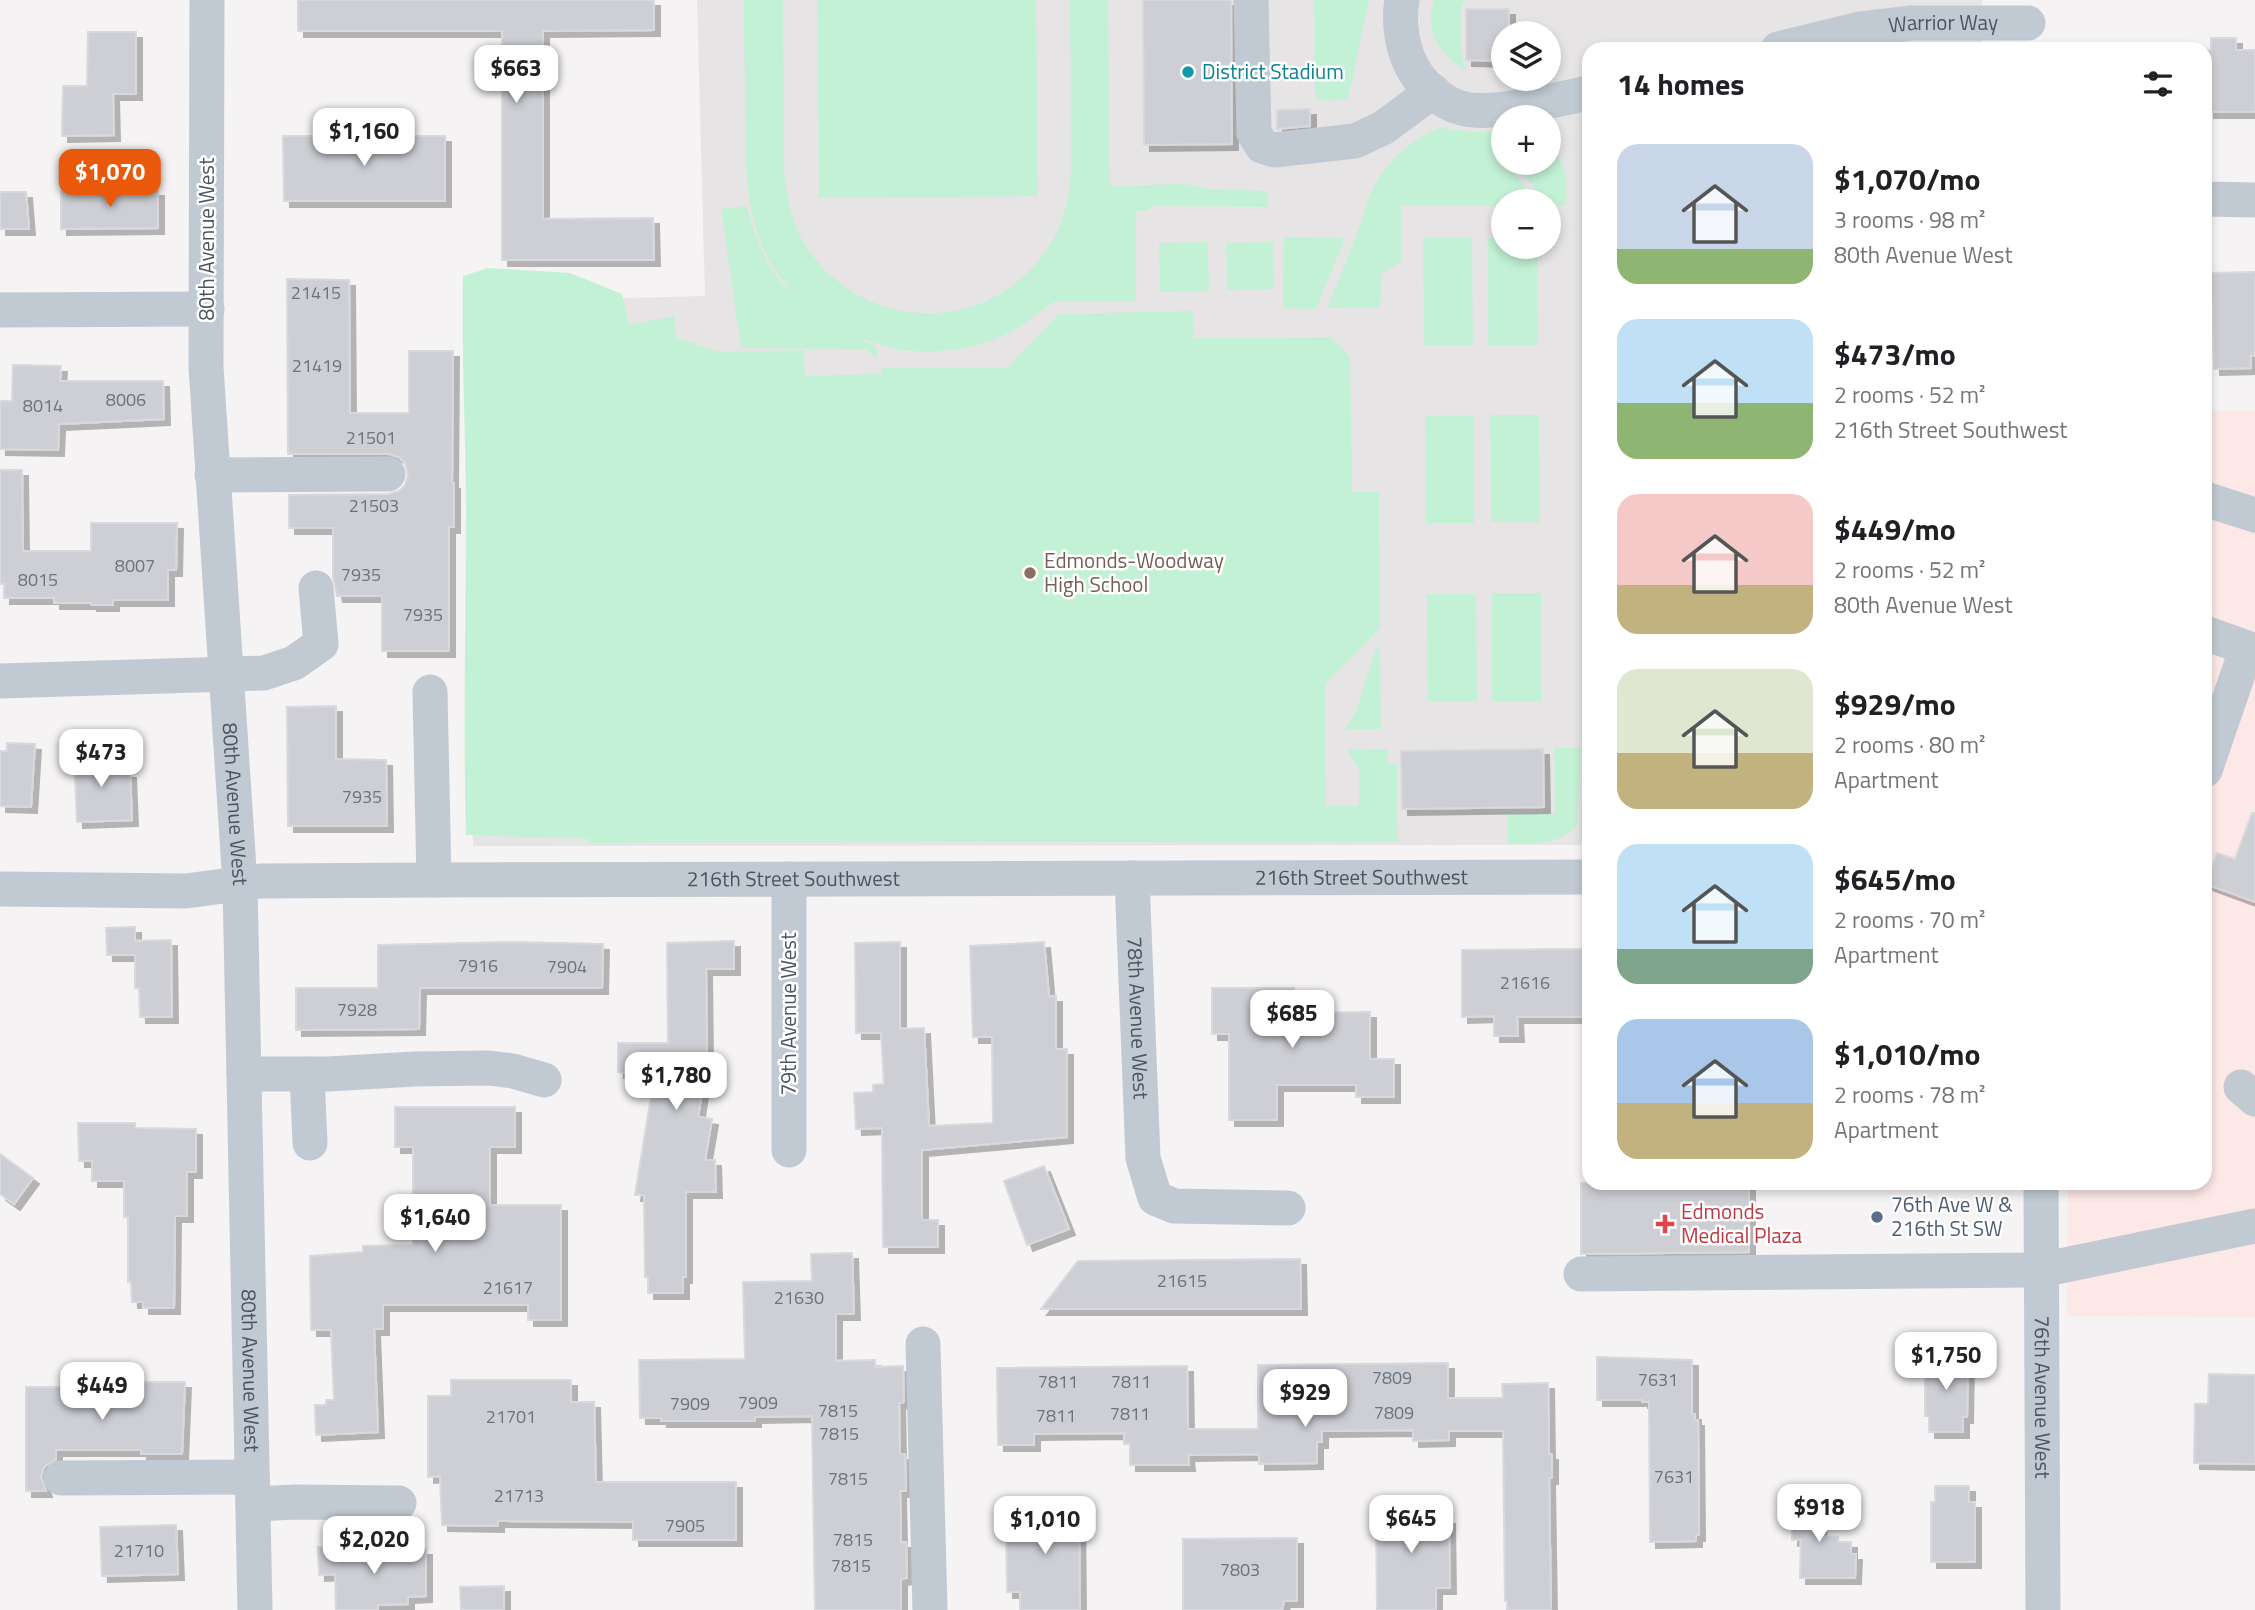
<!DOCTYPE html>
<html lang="en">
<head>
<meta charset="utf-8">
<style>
	:root { --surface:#fff; --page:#f2f2f2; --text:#202124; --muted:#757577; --accent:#ea580c }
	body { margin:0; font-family:"Titillium Web",sans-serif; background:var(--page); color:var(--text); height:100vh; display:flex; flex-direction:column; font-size:26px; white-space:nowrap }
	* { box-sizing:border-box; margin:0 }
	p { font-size:23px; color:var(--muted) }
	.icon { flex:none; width:38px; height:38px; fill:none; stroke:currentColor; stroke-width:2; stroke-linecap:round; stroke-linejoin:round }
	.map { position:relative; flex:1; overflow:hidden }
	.panel { position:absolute; left:1582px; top:42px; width:630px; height:1148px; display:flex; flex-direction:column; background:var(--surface); border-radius:21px; box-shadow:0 4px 10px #0003 }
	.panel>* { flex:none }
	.buttons { position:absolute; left:1491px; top:21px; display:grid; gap:14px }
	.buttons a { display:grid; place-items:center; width:70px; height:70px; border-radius:50%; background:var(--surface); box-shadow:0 4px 10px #0003; font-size:35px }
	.price { position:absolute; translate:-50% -60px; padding:0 16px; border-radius:14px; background:#fff; color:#222; font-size:23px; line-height:46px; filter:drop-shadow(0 2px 4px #0008) }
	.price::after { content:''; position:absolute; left:50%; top:42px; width:21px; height:16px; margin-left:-10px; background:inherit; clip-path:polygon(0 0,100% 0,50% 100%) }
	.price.selected { background:var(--accent); color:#fff }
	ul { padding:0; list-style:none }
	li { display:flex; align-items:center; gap:21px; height:175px; padding:0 35px }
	li span { display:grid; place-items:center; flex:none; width:196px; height:140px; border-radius:21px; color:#555 }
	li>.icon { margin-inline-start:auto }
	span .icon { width:84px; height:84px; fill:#fffc; stroke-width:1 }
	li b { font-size:30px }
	h2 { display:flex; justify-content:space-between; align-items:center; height:84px; padding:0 35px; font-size:30px }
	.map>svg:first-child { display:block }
</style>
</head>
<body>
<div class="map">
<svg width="2255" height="1610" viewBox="0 0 2255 1610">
	<defs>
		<filter id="shadow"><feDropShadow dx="6" dy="6" stdDeviation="0" flood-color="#0004"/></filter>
	</defs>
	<rect width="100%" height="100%" fill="#f5f3f3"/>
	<path fill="#e6e4e5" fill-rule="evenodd" d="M 697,0 L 1982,0 L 1982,49 L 1589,49 L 1589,845 L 473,846 L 468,302 L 705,296 ZM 1503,33 L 1549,33 L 1549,79 L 1503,79 ZM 1503,117 L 1549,117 L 1549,163 L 1503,163 ZM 1503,201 L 1549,201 L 1549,247 L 1503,247 Z"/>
	<path fill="#fce8e6" d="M 2205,411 L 2255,411 L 2255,1317 L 2067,1316 L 2068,1183 L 2205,1183 Z"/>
	<path fill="#c3f1d5" d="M 744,0 L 783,0 L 784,172 C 787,197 791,221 804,243 C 846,313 942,336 1009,288 C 1033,271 1054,246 1063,217 C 1068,202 1070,186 1071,170 L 1070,0 L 1108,0 L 1110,186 L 1184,184 L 1210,189 L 1267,191 L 1269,207 L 1150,206 L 1149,210 L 1136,211 L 1136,302 L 1053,302 L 1020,327 L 991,341 L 961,349 L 929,352 L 898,350 L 851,335 L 877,347 L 877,359 L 866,349 L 741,348 L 721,209 L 746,206 C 756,236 768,277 794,294 C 744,242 746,180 745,113 C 745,75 744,38 744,0 Z
		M 817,0 L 1036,0 L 1038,196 L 819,198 Z
		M 1314,0 L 1369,0 L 1348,99 L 1326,101 L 1315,97 Z
		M 1434,0 L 1467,0 L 1462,3 C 1460,26 1459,49 1466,71 C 1439,53 1424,33 1434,0 Z
		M 1440,128 L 1474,132 L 1500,131 L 1499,155 L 1530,193 L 1535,188 L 1513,163 L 1549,163 L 1549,144 C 1568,165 1567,180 1566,206 L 1549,206 L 1549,201 L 1503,201 L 1503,206 L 1401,206 L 1401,261 L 1382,274 L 1380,307 L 1327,308 C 1338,281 1349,255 1359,228 C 1363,219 1364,210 1367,202 C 1380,167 1407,141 1440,128 Z
		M 1284,237 L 1341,238 L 1344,241 L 1316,309 L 1283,308 Z
		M 1423,238 L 1472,238 L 1473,345 L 1424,345 Z
		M 1488,238 L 1503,238 L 1503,247 L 1537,247 L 1538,345 L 1488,345 Z
		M 1208,242 L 1209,291 L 1160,292 L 1159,243 Z
		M 1273,242 L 1274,289 L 1227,290 L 1226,243 Z
		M 488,268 L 570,273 L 622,294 L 629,325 L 674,316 L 676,338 L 721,352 L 803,350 L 805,376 L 881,374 L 881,368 L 1007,368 L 1059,314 L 1193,311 L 1194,338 L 1331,337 L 1350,357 L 1352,492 L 1379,492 L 1380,628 L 1325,684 L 1326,806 L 1359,806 L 1359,769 L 1347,750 L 1387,749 L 1388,764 L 1397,764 L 1398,842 C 1129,843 860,840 590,843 L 590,839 L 466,835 C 463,726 466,618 466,510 C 466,432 461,354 463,276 Z
		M 1490,415 L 1539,415 L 1540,522 L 1491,522 Z
		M 1425,416 L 1474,416 L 1474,523 L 1426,523 Z
		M 1541,593 L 1541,701 L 1492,701 L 1492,593 Z
		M 1476,594 L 1477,701 L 1428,701 L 1427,594 Z
		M 1376,649 L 1380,649 L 1381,729 L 1345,729 L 1356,711 Z
		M 1554,748 L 1581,748 L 1577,826 C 1555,846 1536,843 1508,843 L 1508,814 L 1555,813 Z"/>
	<path fill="#cdcfd5" stroke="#d7d9de" stroke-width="2" filter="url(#shadow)" d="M 298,0 L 654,0 L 654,30 L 543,31 L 543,219 L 653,218 L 654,260 L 502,260 L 502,31 L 298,31 Z
		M 1143,0 L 1231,0 L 1232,144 L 1144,145 Z
		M 1466,9 L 1509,9 L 1509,33 L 1503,33 L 1503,61 L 1466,60 Z
		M 88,32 L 136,32 L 136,94 L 113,94 L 114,135 L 62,136 L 63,86 L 87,86 Z
		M 2211,38 L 2236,38 L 2236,50 L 2255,50 L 2255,112 L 2208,112 L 2208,50 L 2211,50 Z
		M 1310,109 L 1310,126 L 1277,129 L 1277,110 Z
		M 283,136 L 445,136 L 445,201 L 284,201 Z
		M 156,190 L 158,190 L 158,228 L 61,229 L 61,191 Z
		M 0,192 L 26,192 L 29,229 L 0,229 Z
		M 2255,272 L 2255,356 L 2251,356 L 2251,368 L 2214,369 L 2211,273 Z
		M 287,279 L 349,280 L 350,413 L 409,413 L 409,351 L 453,351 L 452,483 L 454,483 L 454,527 L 449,527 L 449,651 L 382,651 L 382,596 L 337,596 L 333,577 L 333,528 L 289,528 L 289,495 L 389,494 L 399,491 L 405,485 L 408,475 L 405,463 L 399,457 L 389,454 L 288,454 Z
		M 13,365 L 61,366 L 60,381 L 163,381 L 164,419 L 59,424 L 58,450 L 0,449 L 0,401 L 12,401 Z
		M 0,470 L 22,470 L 23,551 L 91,551 L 91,523 L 177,523 L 176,570 L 168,570 L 168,600 L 113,600 L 113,605 L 91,605 L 91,603 L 54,603 L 54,598 L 4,598 L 4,584 L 0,584 Z
		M 336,706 L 336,759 L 386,760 L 387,826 L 288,826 L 287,707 Z
		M 7,743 L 35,744 L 31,807 L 0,806 L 0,751 L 7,751 Z
		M 1543,749 L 1544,807 L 1402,809 L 1401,751 Z
		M 112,751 L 112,772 L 130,772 L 132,820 L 77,822 L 74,752 Z
		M 2252,813 L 2255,813 L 2255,902 L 2206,884 L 2217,853 L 2235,859 Z
		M 135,927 L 135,941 L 171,940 L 172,1017 L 140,1017 L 139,988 L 135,988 L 135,955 L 107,955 L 106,928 Z
		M 734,941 L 734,969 L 706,969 L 707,1060 L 698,1117 L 712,1119 L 705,1160 L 715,1160 L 716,1192 L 686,1192 L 686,1277 L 683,1277 L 683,1293 L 648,1293 L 648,1277 L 645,1277 L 644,1195 L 635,1195 L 654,1078 L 618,1072 L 618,1043 L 668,1043 L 667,943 Z
		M 513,942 L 603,944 L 602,988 L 420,988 L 419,1029 L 296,1030 L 296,988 L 378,988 L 378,945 Z
		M 900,942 L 900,1029 L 924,1028 L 929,1126 L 993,1123 L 992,1037 L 973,1037 L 970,946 L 1044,942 L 1049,996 L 1056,996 L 1056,1049 L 1067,1049 L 1067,1137 L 922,1150 L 922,1220 L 938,1220 L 938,1247 L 883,1247 L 882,1128 L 856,1129 L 854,1093 L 873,1092 L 873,1085 L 884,1084 L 881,1033 L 856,1033 L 855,943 Z
		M 1589,949 L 1589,1017 L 1517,1017 L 1518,1036 L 1494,1036 L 1494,1016 L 1462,1017 L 1462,950 Z
		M 1212,988 L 1294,988 L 1294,1013 L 1370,1012 L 1370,1059 L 1394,1059 L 1394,1097 L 1356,1097 L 1356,1085 L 1277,1085 L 1277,1120 L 1229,1120 L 1229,1034 L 1212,1034 Z
		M 395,1107 L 515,1107 L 515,1147 L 490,1147 L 490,1205 L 561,1205 L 561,1320 L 528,1320 L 528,1305 L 383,1305 L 383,1329 L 374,1329 L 378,1432 L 316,1435 L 315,1405 L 326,1405 L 326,1400 L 334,1400 L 331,1330 L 311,1330 L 310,1256 L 363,1252 L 363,1246 L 413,1245 L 413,1147 L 395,1147 Z
		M 78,1123 L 135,1123 L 135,1128 L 196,1129 L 196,1172 L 187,1172 L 187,1216 L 175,1216 L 174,1308 L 143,1308 L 143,1302 L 132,1302 L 131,1282 L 128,1282 L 128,1217 L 124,1217 L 124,1181 L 92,1181 L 92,1161 L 79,1161 Z
		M 0,1154 L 33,1178 L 14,1204 L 0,1194 Z
		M 1044,1166 L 1069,1229 L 1027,1245 L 1004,1181 Z
		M 1581,1183 L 1749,1183 L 1749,1252 L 1581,1254 Z
		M 852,1253 L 854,1314 L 836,1314 L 836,1361 L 875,1360 L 875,1367 L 903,1366 L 904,1402 L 899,1403 L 900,1454 L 905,1454 L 906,1491 L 900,1491 L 901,1542 L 906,1542 L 907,1578 L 901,1579 L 901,1610 L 815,1610 L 812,1416 L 755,1417 L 755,1421 L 661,1421 L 661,1418 L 640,1418 L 639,1360 L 745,1359 L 743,1282 L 812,1281 L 811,1254 Z
		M 1300,1259 L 1301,1309 L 1041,1309 L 1078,1261 Z
		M 1925,1355 L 1968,1355 L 1967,1417 L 1963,1417 L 1963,1432 L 1929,1432 L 1929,1416 L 1925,1416 Z
		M 1597,1357 L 1692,1360 L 1692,1414 L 1695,1414 L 1695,1420 L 1698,1420 L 1699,1535 L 1696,1535 L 1696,1541 L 1650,1542 L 1649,1402 L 1642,1402 L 1642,1400 L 1597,1400 Z
		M 1448,1363 L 1448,1398 L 1503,1398 L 1502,1384 L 1548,1383 L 1549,1454 L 1552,1454 L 1552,1478 L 1549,1478 L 1551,1610 L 1507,1610 L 1507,1601 L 1505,1601 L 1503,1431 L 1449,1431 L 1449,1440 L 1413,1441 L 1413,1430 L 1322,1431 L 1322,1442 L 1317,1442 L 1317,1463 L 1259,1464 L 1259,1454 L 1188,1455 L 1189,1465 L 1130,1465 L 1130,1444 L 1124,1444 L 1124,1433 L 1034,1434 L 1034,1445 L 998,1445 L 997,1368 L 1187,1366 L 1188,1429 L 1258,1429 L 1258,1365 Z
		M 2209,1374 L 2255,1375 L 2255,1464 L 2194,1463 L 2195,1404 L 2208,1404 Z
		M 451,1380 L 571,1380 L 571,1402 L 594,1402 L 596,1482 L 736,1482 L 736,1540 L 633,1540 L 633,1522 L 498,1521 L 498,1526 L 442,1525 L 440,1476 L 428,1477 L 428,1396 L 451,1396 Z
		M 130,1382 L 185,1382 L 182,1454 L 141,1454 L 141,1450 L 56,1450 L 56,1459 L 44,1467 L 41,1477 L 46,1491 L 26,1491 L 26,1387 L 130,1387 Z
		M 1935,1486 L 1969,1486 L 1969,1502 L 1975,1502 L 1975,1562 L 1931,1562 L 1931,1502 L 1935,1502 Z
		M 1792,1496 L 1821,1497 L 1820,1536 L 1838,1537 L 1838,1542 L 1851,1542 L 1851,1554 L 1856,1554 L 1855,1578 L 1800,1578 L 1801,1539 L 1792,1540 Z
		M 1435,1499 L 1435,1518 L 1449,1518 L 1450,1588 L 1436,1588 L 1436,1610 L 1377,1610 L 1376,1500 Z
		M 1079,1502 L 1080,1610 L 1020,1610 L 1020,1592 L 1007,1592 L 1006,1522 L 1020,1522 L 1019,1503 Z
		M 176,1525 L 178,1574 L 102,1576 L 100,1527 Z
		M 1297,1538 L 1297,1601 L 1284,1601 L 1282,1610 L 1183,1610 L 1183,1539 Z
		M 376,1546 L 376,1550 L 426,1549 L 426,1596 L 408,1597 L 408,1604 L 378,1605 L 378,1610 L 336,1610 L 335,1574 L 319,1575 L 318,1547 Z
		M 504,1586 L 504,1610 L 461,1610 L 460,1587 Z"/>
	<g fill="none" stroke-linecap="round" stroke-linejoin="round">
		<g stroke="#c1cad2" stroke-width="35">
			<path id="s1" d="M 207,0 L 206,367 L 240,884 L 255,1610"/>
			<path d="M 1251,0 L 1254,133 L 1262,146 L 1274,150 L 1355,141 L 1383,128 L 1433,91"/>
			<path d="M 1402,0 C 1398,24 1402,51 1415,72 C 1425,88 1443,103 1461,108 C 1493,117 1556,99 1589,93"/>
			<path id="s2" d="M 1778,49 L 1860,29 L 1912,23 L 2028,23"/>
			<path d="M 2205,199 L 2255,200"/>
			<path d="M 0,310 L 207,309"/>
			<path d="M 212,475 L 388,474"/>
			<path d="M 2205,499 L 2255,515"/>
			<path d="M 2205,633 L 2247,648 L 2205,770"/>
			<path d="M 0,681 L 264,673 L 294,663 L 321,644 L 316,588"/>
			<path d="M 430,692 L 434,880"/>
			<path id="s3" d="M 1132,878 L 1143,1158 L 1155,1198 L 1174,1206 L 1288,1208"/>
			<path d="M 789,879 L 789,1150"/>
			<path id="s4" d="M 0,889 L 186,891 L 261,881 L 434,880 L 1589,877"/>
			<path d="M 244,1074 L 328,1074 L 415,1069 L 489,1068 L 513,1071 L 544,1080"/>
			<path d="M 307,1074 L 310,1143"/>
			<path d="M 2241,1087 L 2255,1099"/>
			<path id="s5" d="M 2041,1183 L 2043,1610"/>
			<path d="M 1581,1274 L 2041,1270 L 2255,1226"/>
			<path d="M 923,1344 L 930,1610"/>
			<path d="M 61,1478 L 252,1477"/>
			<path d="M 253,1504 L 296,1502 L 399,1503"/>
		</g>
	</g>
	<circle fill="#0f9aa8" stroke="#fff" stroke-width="2.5" cx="1188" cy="72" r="7"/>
	<circle fill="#8d6e63" stroke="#fff" stroke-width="2.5" cx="1030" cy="573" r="7"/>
	<circle fill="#5c6f8a" stroke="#fff" stroke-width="2.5" cx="1877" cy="1217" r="7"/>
	<path fill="#e0444e" stroke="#fff" stroke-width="2.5" d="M1661.5 1213.5h7v7h7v7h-7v7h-7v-7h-7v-7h7z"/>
	<g text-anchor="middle" stroke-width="5" stroke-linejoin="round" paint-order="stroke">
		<g font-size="18" fill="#6b747e">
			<text x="316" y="299">21415</text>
			<text x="317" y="372">21419</text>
			<text x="126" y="406">8006</text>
			<text x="43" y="412">8014</text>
			<text x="371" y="444">21501</text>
			<text x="374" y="512">21503</text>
			<text x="135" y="572">8007</text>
			<text x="361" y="581">7935</text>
			<text x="38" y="586">8015</text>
			<text x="423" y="621">7935</text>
			<text x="362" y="803">7935</text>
			<text x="478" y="972">7916</text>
			<text x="567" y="973">7904</text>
			<text x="1525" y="989">21616</text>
			<text x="357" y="1016">7928</text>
			<text x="1182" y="1287">21615</text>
			<text x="508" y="1294">21617</text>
			<text x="799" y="1304">21630</text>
			<text x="1392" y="1384">7809</text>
			<text x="1658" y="1386">7631</text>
			<text x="1058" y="1388">7811</text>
			<text x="1131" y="1388">7811</text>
			<text x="758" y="1409">7909</text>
			<text x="690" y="1410">7909</text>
			<text x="838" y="1417">7815</text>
			<text x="1394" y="1419">7809</text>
			<text x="1130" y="1420">7811</text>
			<text x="1056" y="1422">7811</text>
			<text x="511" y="1423">21701</text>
			<text x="839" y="1440">7815</text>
			<text x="1674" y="1483">7631</text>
			<text x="848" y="1485">7815</text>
			<text x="519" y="1502">21713</text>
			<text x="685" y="1532">7905</text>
			<text x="853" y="1546">7815</text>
			<text x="139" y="1557">21710</text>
			<text x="851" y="1572">7815</text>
			<text x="1240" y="1576">7803</text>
		</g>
		<g font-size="21" fill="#4a5661" stroke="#fff">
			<text dy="7" stroke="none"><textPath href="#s2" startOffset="168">Warrior Way</textPath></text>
			<text transform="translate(207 239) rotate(-90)" y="7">80th Avenue West</text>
			<text dy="7" stroke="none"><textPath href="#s1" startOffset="805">80th Avenue West</textPath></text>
			<text dy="7" stroke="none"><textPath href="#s4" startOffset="1362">216th Street Southwest</textPath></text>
			<text dy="7" stroke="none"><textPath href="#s4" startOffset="794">216th Street Southwest</textPath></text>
			<text transform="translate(789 1014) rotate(-90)" y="7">79th Avenue West</text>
			<text dy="7" stroke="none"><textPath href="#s3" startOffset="140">78th Avenue West</textPath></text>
			<text dy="7" stroke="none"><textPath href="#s1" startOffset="1372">80th Avenue West</textPath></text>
			<text dy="7" stroke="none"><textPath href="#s5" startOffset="214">76th Avenue West</textPath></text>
		</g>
		<g font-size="21" fill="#0d838f" stroke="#fff" text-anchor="start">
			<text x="1202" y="79">District Stadium</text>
		</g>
		<g font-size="21" fill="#785e54" stroke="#fff" text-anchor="start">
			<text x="1044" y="568">Edmonds-Woodway<tspan x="1044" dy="24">High School</tspan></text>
		</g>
		<g font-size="21" fill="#4e5e75" stroke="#fff" text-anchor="start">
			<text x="1891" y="1212">76th Ave W &amp;<tspan x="1891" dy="24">216th St SW</tspan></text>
		</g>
		<g font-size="21" fill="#be3a42" stroke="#fff" text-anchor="start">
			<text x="1681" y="1219">Edmonds<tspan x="1681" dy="24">Medical Plaza</tspan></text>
		</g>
	</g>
</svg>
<div class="buttons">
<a><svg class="icon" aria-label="layers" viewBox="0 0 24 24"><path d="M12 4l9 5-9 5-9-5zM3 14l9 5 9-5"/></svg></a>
<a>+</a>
<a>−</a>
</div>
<b class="price" style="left:516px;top:105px">$663</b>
<b class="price" style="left:364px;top:168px">$1,160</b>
<b class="price selected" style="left:110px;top:209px">$1,070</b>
<b class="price" style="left:101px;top:789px">$473</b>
<b class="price" style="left:1292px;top:1050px">$685</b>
<b class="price" style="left:676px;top:1112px">$1,780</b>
<b class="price" style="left:435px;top:1254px">$1,640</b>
<b class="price" style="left:1946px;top:1392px">$1,750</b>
<b class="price" style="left:102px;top:1422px">$449</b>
<b class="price" style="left:1305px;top:1429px">$929</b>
<b class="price" style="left:1819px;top:1544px">$918</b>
<b class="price" style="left:1411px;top:1555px">$645</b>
<b class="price" style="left:1045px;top:1556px">$1,010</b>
<b class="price" style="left:374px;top:1576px">$2,020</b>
<section class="panel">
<h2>14 homes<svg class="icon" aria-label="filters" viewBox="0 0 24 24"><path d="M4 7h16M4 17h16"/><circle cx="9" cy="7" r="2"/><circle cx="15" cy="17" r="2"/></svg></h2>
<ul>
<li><span style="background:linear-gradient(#c9d6e8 75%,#8fb573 0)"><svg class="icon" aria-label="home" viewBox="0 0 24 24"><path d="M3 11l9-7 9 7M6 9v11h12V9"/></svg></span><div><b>$1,070/mo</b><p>3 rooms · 98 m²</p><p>80th Avenue West</p></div></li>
<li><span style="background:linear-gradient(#bfe0f5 60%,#8fb573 0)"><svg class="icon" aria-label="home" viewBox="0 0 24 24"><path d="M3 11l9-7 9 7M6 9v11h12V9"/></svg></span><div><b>$473/mo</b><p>2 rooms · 52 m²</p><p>216th Street Southwest</p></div></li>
<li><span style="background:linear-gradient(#f6c9c9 65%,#c2b280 0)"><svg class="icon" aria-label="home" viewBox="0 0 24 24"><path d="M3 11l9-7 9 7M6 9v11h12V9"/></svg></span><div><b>$449/mo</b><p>2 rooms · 52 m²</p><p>80th Avenue West</p></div></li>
<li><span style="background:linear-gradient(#dfe7d0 60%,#c2b280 0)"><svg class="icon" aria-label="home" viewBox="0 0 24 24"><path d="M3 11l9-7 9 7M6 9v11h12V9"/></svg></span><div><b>$929/mo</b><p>2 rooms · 80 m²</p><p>Apartment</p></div></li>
<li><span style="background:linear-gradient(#bfe0f5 75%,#7fa58c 0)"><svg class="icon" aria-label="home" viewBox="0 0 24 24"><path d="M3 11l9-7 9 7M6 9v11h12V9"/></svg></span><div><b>$645/mo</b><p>2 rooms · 70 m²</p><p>Apartment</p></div></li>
<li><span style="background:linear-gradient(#a9c7e8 60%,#c2b280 0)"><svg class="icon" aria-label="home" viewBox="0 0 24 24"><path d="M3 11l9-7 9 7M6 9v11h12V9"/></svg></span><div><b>$1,010/mo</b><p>2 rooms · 78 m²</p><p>Apartment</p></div></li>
</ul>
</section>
</div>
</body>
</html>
